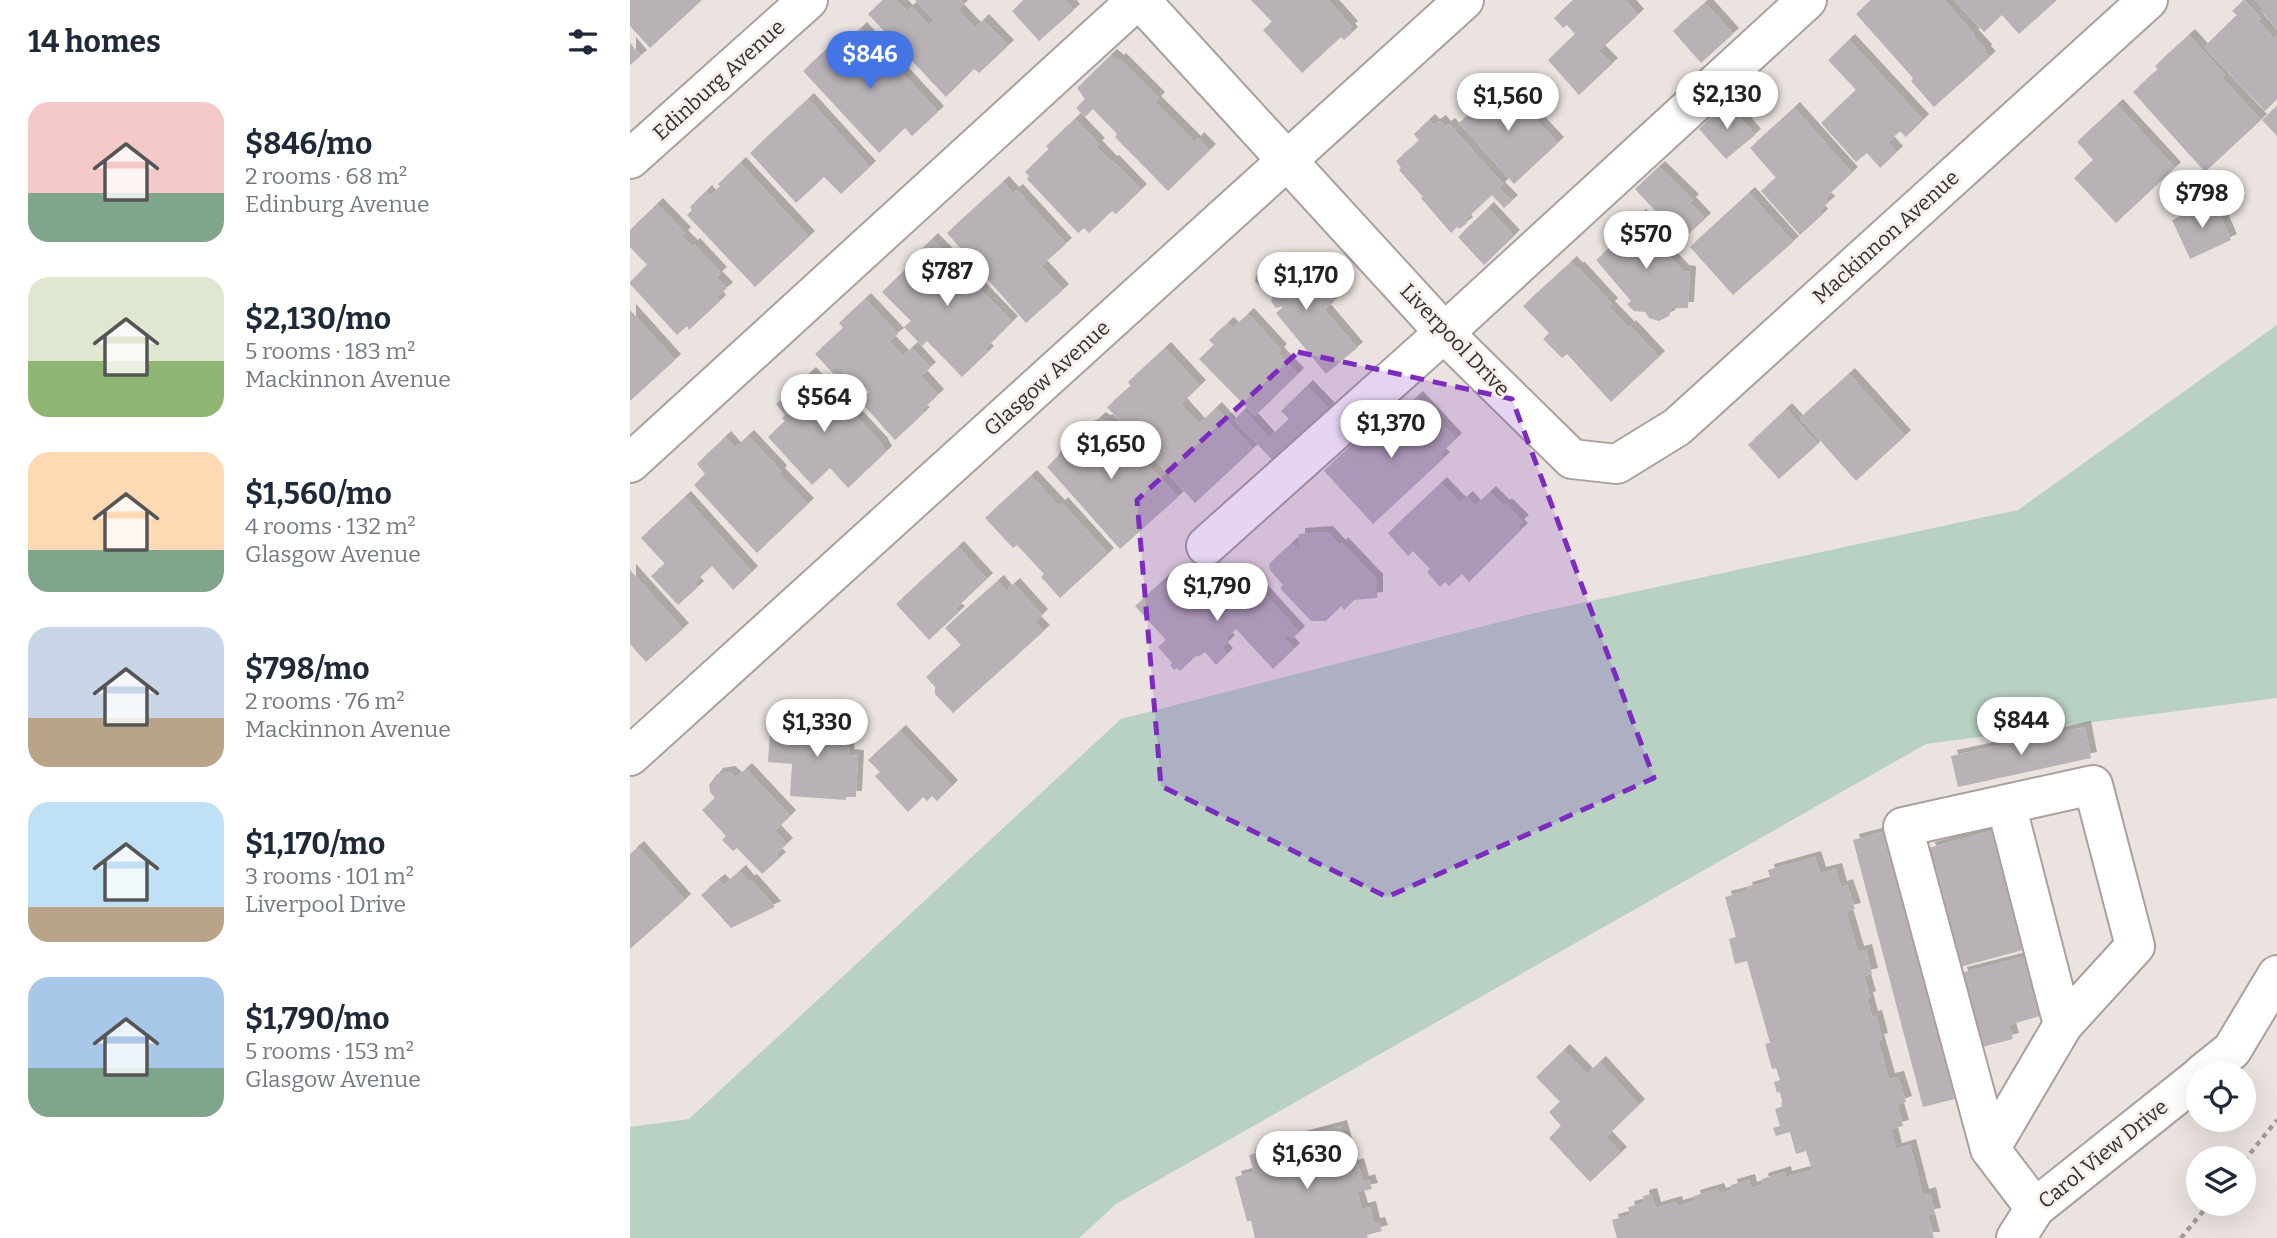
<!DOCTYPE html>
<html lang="en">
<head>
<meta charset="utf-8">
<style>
	:root { --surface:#fff; --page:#f2f2f3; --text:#1f2937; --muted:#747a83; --accent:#4574e5 }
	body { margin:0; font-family:Bitter,serif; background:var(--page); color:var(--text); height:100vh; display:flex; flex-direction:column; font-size:26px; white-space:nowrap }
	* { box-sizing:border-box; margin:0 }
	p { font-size:23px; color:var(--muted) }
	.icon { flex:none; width:38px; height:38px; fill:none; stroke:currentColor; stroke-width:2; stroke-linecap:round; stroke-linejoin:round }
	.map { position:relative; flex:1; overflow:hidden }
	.sheet { display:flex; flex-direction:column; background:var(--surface); width:630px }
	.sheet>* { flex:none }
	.fabs { position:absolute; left:1556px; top:1062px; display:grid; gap:14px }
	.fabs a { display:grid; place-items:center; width:70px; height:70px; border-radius:50%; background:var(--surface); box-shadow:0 7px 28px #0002; font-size:35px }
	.price { position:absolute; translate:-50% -60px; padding:0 16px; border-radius:24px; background:#fff; color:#222; font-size:23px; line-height:46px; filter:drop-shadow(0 2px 4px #0008) }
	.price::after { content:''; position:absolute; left:50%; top:42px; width:21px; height:16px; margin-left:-10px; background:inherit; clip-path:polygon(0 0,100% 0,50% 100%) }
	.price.selected { background:var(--accent); color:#fff }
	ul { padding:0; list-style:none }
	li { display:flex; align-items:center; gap:21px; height:175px; padding:0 28px }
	li span { display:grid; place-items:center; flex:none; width:196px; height:140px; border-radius:21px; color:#555 }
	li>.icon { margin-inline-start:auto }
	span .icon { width:84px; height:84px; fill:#fffc; stroke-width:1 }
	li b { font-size:30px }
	h2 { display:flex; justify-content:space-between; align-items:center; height:84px; padding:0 28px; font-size:30px }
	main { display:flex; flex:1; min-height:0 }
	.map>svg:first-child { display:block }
</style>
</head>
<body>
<main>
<section class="sheet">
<h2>14 homes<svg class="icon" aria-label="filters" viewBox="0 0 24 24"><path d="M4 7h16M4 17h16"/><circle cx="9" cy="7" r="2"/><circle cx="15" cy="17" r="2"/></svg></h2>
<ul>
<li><span style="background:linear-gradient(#f6c9c9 65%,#7fa58c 0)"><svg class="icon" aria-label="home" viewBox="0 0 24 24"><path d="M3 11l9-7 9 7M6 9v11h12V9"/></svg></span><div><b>$846/mo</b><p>2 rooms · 68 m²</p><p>Edinburg Avenue</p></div></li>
<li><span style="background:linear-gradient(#dfe7d0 60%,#8fb573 0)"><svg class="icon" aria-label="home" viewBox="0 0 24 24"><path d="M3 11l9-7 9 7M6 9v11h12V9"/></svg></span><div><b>$2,130/mo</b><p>5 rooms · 183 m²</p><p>Mackinnon Avenue</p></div></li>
<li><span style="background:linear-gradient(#ffd9b3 70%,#7fa58c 0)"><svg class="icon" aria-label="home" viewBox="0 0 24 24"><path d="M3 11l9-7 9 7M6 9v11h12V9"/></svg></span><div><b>$1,560/mo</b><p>4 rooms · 132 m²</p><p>Glasgow Avenue</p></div></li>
<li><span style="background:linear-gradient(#c9d6e8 65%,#b9a48a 0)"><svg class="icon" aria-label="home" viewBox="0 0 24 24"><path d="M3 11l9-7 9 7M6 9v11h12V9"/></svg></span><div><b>$798/mo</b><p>2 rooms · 76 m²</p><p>Mackinnon Avenue</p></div></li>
<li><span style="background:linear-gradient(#bfe0f5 75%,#b9a48a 0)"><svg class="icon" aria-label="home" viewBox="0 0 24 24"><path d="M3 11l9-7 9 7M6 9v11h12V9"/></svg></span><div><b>$1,170/mo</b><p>3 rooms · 101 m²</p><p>Liverpool Drive</p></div></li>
<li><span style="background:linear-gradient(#a9c7e8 65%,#7fa58c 0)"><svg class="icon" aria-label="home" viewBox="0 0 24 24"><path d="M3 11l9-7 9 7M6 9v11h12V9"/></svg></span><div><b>$1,790/mo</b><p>5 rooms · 153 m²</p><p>Glasgow Avenue</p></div></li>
</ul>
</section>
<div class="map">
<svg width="1647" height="1238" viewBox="0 0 1647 1238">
	<defs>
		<filter id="shadow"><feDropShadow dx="6" dy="-6" stdDeviation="0" flood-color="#0004"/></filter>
	</defs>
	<rect width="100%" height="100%" fill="#eae3df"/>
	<path fill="#b8d1c3" d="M 1647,325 L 1647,698 L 1296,744 L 486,1204 L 449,1238 L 0,1238 L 0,1127 L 59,1119 L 491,719 L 905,613 L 1388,510 Z"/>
	<path fill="#b8b2b7" filter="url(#shadow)" d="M 0,0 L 72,0 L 20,48 L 0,26 Z
		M 253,0 L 266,0 L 277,11 L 282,7 L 298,25 L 304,20 L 285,0 L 331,0 L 334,4 L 328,10 L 345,28 L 353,20 L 378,46 L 349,73 L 344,69 L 316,97 L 238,14 Z
		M 394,0 L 435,0 L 444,10 L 409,41 L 382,11 Z
		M 621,0 L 698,0 L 722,27 L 719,29 L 722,33 L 714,40 L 711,37 L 672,73 L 633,30 L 642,22 Z
		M 943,0 L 995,0 L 1008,15 L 969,51 L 982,64 L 949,95 L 918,60 L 945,34 L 937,25 L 933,28 L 924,18 Z
		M 1241,0 L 1314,0 L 1344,34 L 1342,35 L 1356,50 L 1355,52 L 1360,57 L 1304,107 L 1281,81 L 1283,78 L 1226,14 Z
		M 1324,0 L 1427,0 L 1389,34 L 1372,15 L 1354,32 Z
		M 1614,0 L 1631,18 L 1628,21 L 1644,38 L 1647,35 L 1647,99 L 1635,111 L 1574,47 L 1607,15 L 1602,11 Z
		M 1625,0 L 1647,0 L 1647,29 L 1631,11 L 1633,9 Z
		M 1075,3 L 1103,34 L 1071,63 L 1043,31 Z
		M 231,28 L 308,112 L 282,136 L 275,128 L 249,153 L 173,71 L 201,45 L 207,51 Z
		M 1559,35 L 1595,75 L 1592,78 L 1631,120 L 1575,172 L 1503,92 L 1528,69 L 1525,66 Z
		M 1219,40 L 1293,120 L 1276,137 L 1270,131 L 1258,142 L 1267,152 L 1250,168 L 1237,153 L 1226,162 L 1191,123 L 1226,90 L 1198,60 Z
		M 0,43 L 11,56 L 0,65 Z
		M 481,55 L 488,61 L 490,59 L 529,98 L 525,102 L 565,142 L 568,138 L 580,150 L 538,191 L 485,137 L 487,134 L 463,109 L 455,117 L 446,108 L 455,99 L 447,88 Z
		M 872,83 L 928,143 L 884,184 L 829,123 Z
		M 178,99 L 240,167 L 211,194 L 194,177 L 166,203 L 120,153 Z
		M 1098,103 L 1125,135 L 1096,159 L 1069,129 Z
		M 1487,105 L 1545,168 L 1486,223 L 1444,178 L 1463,160 L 1447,142 Z
		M 1647,106 L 1647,136 L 1632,120 Z
		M 1164,108 L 1222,173 L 1195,198 L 1199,202 L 1189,211 L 1192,215 L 1170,235 L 1131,191 L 1146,178 L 1120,148 Z
		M 445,119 L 469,144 L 466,146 L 481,162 L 483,161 L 511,190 L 486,214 L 482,211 L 459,233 L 454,228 L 448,233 L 397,179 L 399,176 L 395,172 L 419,149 L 416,146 Z
		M 799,120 L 804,125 L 810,121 L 815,127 L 819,124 L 873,184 L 869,188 L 882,201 L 874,208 L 862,195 L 835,220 L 837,223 L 829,229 L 827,227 L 821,233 L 791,198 L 793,197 L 769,170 L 771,168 L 766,161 L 789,141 L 784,134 Z
		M 110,163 L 179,237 L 125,287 L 57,215 L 62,210 L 60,207 L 76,191 L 80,196 L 90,186 L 88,184 Z
		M 1029,167 L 1063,200 L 1060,203 L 1075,219 L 1052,240 L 1005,189 Z
		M 373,182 L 383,193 L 387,190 L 436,244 L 411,266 L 433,290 L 396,323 L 317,233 Z
		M 1119,193 L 1163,242 L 1103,295 L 1060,247 Z
		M 1584,201 L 1601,240 L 1560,259 L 1542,220 Z
		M 27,204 L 55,233 L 52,236 L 62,246 L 64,244 L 91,273 L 86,277 L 97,288 L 87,297 L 90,301 L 59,330 L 57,326 L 47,335 L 0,284 L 0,282 L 17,265 L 0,247 L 0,230 Z
		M 858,208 L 884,236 L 854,265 L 828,237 Z
		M 1010,215 L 1043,252 L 1039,256 L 1053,271 L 1060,272 L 1058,308 L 1042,308 L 1039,316 L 1029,321 L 1019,318 L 1015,312 L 1004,311 L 997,304 L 1001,301 L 966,260 L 981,247 L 978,243 Z
		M 302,239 L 382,322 L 355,349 L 358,352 L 332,377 L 297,341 L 292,346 L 274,327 L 281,321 L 252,292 L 279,266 L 277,263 Z
		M 666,258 L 704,302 L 694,309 L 727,348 L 696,374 L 646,313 L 653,307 L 652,306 L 646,308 L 641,301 L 643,295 L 636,285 L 629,285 L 625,282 L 626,275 L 637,266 L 637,261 L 662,262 Z
		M 941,262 L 947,269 L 948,267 L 982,304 L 979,307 L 999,328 L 1000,326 L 1029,357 L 981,402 L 937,354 L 932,358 L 913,339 L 919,333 L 893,306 Z
		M 235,299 L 268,334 L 259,341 L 273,356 L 282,348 L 300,368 L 291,376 L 308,395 L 291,411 L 294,413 L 265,440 L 230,401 L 239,392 L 225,377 L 215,386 L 185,354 L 213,328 L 209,323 Z
		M 0,310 L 45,360 L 0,401 Z
		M 618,314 L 651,350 L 648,353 L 668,374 L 625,416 L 569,359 L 584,345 L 579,340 L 598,323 L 603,328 Z
		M 535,348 L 570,386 L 551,404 L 569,424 L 586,408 L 623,449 L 565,503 L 477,407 L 501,386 L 498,382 Z
		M 180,373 L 190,384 L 193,381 L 251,443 L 256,452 L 218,488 L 200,468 L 182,485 L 138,437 L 155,421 L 152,418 L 155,415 L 146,404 Z
		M 1219,374 L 1275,436 L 1226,481 L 1170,418 Z
		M 677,386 L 701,411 L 648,466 L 604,420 L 614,410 L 639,438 L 659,419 L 651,411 Z
		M 787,397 L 826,439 L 810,454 L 814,458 L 743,524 L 694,471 L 748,420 L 755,427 Z
		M 1156,409 L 1188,444 L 1149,479 L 1118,445 Z
		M 470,418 L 474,421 L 477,420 L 548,497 L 490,549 L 417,467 L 428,456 L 439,435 L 462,425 Z
		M 118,436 L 151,471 L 149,474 L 178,504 L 127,553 L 64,485 L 75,474 L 67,464 L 95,437 L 105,448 Z
		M 401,476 L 429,506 L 432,503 L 478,554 L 430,598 L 411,577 L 414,574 L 387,545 L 383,548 L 355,518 Z
		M 811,483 L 830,503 L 837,497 L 845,506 L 860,492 L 874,506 L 876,504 L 893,521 L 888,525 L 892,529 L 839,582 L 832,574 L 819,586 L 815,582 L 810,587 L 797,572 L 800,569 L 783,551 L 778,556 L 758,533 Z
		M 55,497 L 122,572 L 103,590 L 82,566 L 64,583 L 68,587 L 48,605 L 21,576 L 35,564 L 11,538 Z
		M 697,532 L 710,546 L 712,543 L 747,580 L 747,598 L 724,600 L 714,610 L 711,606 L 696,621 L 681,621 L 650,588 L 653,585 L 640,570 L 639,564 L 662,543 L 669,551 L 669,534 Z
		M 328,547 L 357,579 L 325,609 L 329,612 L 299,640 L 266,604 Z
		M 0,570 L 53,629 L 16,662 L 0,644 Z
		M 599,575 L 602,578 L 604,577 L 622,596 L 630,589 L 669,632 L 662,639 L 657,635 L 654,638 L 664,649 L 643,669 L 606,629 L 596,638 L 599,641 L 592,648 L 597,654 L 586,665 L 575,652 L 568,657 L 567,655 L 550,671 L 547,668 L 544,670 L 540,665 L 542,663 L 528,647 L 536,640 L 505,606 L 534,580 L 557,605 L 562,600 L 561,598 L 569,590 L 578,600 L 585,593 L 583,590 Z
		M 368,581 L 376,591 L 384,584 L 412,615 L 405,622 L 414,631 L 323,713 L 305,694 L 305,687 L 296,677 L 331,645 L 315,628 Z
		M 164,719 L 220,723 L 218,755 L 228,756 L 226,797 L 216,797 L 216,800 L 160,796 L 162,764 L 138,762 L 140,731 L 162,732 Z
		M 1455,727 L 1461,758 L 1328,787 L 1321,756 Z
		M 270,731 L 322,786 L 307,801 L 302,796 L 297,801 L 293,797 L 278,812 L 245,776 L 250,772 L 238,760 Z
		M 116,769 L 160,816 L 145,831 L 157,844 L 146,854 L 150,858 L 132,874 L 107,848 L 103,851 L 92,840 L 96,836 L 72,810 L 85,798 L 80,792 L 79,785 L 87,774 L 99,772 L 106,778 Z
		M 1361,831 L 1393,950 L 1330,967 L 1299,848 Z
		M 1254,832 L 1325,1099 L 1293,1107 L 1223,840 Z
		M 8,847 L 55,900 L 0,949 L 0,854 Z
		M 1185,857 L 1190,873 L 1206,869 L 1211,887 L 1217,885 L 1225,909 L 1216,911 L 1228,952 L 1236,950 L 1242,974 L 1234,976 L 1240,997 L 1237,998 L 1242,1017 L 1246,1016 L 1252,1039 L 1248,1040 L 1259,1079 L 1268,1077 L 1276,1102 L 1267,1105 L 1273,1126 L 1261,1129 L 1266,1149 L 1280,1145 L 1293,1195 L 1300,1193 L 1305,1214 L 1298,1215 L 1304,1238 L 987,1238 L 982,1220 L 1000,1215 L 998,1207 L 1014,1203 L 1013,1196 L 1021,1194 L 1025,1208 L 1046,1202 L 1047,1206 L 1065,1201 L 1064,1196 L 1088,1189 L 1090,1194 L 1102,1190 L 1101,1185 L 1119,1180 L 1121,1188 L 1133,1184 L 1132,1179 L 1155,1172 L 1156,1177 L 1182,1170 L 1176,1151 L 1166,1154 L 1160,1132 L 1146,1136 L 1143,1128 L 1150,1126 L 1145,1109 L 1153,1106 L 1150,1092 L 1147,1093 L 1144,1082 L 1150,1080 L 1146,1068 L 1142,1069 L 1135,1044 L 1140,1043 L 1117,961 L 1105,964 L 1099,939 L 1106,937 L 1095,897 L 1117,891 L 1116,888 L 1141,881 L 1138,870 Z
		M 110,871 L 118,881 L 121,880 L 145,907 L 101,928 L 71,895 L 89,880 L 94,885 Z
		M 1394,957 L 1410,1016 L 1379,1025 L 1383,1039 L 1352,1047 L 1331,973 Z
		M 934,1050 L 957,1074 L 970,1062 L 1009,1105 L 976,1137 L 991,1153 L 960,1182 L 919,1138 L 931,1126 L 919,1112 L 930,1102 L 906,1077 Z
		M 711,1126 L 722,1166 L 728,1164 L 733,1182 L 739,1180 L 742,1189 L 727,1192 L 732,1209 L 740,1207 L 744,1224 L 749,1223 L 752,1231 L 737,1235 L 738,1238 L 625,1238 L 621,1221 L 617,1221 L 605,1177 L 624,1172 L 619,1155 L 662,1143 L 662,1139 Z"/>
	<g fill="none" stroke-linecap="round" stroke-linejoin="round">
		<g stroke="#a8a19e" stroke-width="42">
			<path id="minor" d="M 510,0 L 827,346 L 942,459 L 987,464 L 1047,427 L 1518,0
				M 0,159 L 178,0
				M 0,463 L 507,0
				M 576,546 L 815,332 L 1177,0
				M 0,756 L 834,0
				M 1376,804 L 1433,1025
				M 1572,1074 L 1602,1050 L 1647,975
				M 1360,1149 L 1273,827 L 1463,785 L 1505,946 L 1433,1025 L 1360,1149 L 1405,1208
				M 1386,1238 L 1405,1208 L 1568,1078"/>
		</g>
		<path stroke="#a19b98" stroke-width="4.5" stroke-dasharray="5 5" stroke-linecap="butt" d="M 1614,1161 L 1647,1120
			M 1551,1238 L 1579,1204"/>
		<use href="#minor" stroke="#fff" stroke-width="38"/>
	</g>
	<path fill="#7b2cbf" fill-opacity="0.2" stroke="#7b2cbf" stroke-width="5" stroke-dasharray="14 9" stroke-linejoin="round" d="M 668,352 L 882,399 L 1024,778 L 757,897 L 531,786 L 507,500 Z"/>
	<g text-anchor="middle" stroke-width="6" stroke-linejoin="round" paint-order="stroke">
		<g font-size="21" fill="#312e2d" stroke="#f7f0ec">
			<text transform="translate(89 80) rotate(-42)" y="7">Edinburg Avenue</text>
			<text transform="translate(1256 237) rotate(-42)" y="7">Mackinnon Avenue</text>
			<text transform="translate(825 340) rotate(46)" y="7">Liverpool Drive</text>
			<text transform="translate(417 378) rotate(-42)" y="7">Glasgow Avenue</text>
			<text transform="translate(1473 1154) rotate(-39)" y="7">Carol View Drive</text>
		</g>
	</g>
</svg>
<div class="fabs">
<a><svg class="icon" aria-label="locate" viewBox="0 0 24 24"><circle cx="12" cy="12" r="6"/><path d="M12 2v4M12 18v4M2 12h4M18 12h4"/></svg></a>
<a><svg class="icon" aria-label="layers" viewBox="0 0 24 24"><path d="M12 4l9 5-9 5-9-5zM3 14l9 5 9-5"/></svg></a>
</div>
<b class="price selected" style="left:240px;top:91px">$846</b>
<b class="price" style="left:1097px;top:131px">$2,130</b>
<b class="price" style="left:878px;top:133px">$1,560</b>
<b class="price" style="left:1572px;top:230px">$798</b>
<b class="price" style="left:1016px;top:271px">$570</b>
<b class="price" style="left:317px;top:308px">$787</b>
<b class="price" style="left:676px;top:312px">$1,170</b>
<b class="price" style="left:194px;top:434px">$564</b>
<b class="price" style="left:761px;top:460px">$1,370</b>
<b class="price" style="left:481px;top:481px">$1,650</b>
<b class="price" style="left:587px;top:623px">$1,790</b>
<b class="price" style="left:1391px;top:757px">$844</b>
<b class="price" style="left:187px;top:759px">$1,330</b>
<b class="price" style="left:677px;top:1191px">$1,630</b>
</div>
</main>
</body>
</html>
